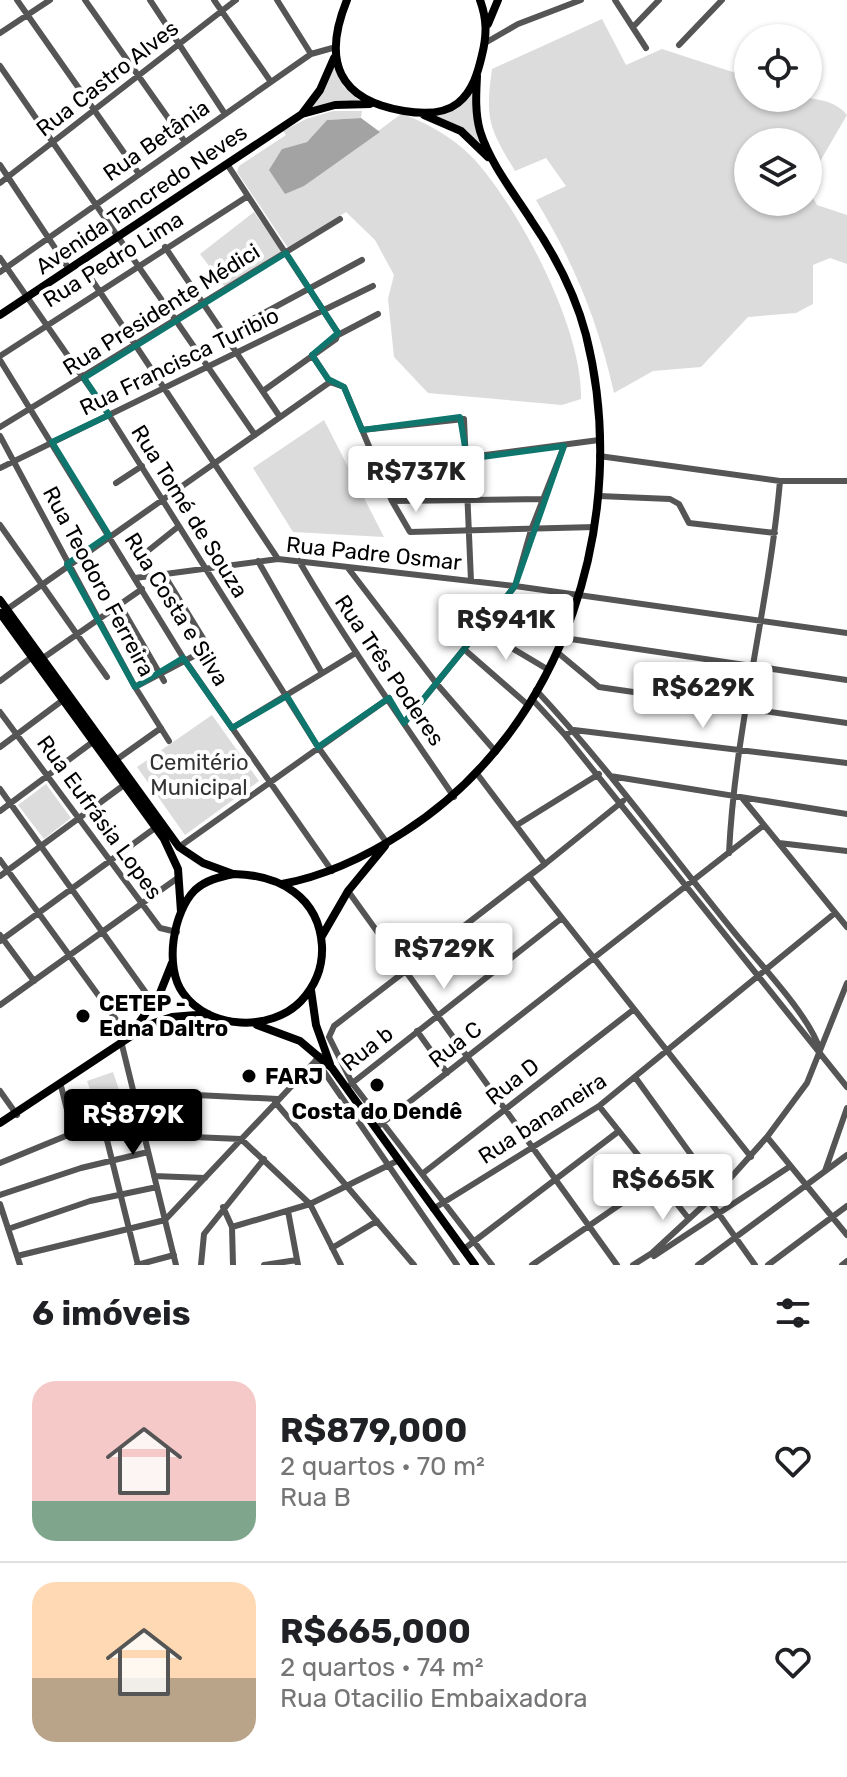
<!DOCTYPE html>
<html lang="pt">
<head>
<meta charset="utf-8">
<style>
	:root { --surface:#fff; --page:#f2f2f2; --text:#202124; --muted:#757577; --line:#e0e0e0; --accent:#000 }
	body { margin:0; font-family:Rubik,sans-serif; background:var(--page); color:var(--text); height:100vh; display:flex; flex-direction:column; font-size:30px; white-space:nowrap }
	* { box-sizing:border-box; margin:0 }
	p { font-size:26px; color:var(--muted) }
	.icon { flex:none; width:44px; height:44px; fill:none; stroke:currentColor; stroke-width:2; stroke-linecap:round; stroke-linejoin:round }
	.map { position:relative; height:1265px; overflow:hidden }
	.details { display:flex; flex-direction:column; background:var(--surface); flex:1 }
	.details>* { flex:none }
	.controls { position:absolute; left:734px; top:24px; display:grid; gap:16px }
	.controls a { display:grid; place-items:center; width:88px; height:88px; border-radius:50%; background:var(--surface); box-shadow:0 2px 6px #0004; font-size:40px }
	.price { position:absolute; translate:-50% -68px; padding:0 18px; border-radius:8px; background:#fff; color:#222; font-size:26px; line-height:52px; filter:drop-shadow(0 2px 4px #0008) }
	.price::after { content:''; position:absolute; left:50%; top:48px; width:24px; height:18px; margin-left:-12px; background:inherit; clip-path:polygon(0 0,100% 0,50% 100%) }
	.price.current { background:var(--accent); color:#fff }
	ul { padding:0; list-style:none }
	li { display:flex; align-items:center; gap:24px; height:200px; padding:0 32px }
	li+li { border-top:2px solid var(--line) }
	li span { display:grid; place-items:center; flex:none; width:224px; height:160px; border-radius:24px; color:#555 }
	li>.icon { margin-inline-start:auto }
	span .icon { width:96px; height:96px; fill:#fffc; stroke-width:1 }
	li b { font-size:34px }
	h2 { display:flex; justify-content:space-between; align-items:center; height:96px; padding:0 32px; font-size:34px }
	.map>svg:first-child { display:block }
</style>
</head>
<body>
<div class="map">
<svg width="847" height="1265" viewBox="0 0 847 1265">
	<rect width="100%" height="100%" fill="#fff"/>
	<path fill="#dcdcdc" d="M 602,19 L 626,65 L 662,49 L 748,77 L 748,98 C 776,98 829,91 847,115 L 808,182 L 808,142 L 748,142 L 748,202 L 808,202 L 808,189 L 817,205 L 847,215 L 847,264 L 830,258 L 813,265 L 813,304 L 796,313 L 748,317 L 701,367 L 653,371 L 614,393 C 598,321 574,263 536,200 L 566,186 L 546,158 L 515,171 C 489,127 485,120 492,69 Z
		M 334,67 L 344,87 L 360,101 L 332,102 L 311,108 Z
		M 472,91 L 474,118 L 485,148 L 466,130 L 435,115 Z
		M 333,111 L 362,111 L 361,118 L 327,120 L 307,142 L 282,149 L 304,186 L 401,114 C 425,121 455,139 473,158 C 520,209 583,329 581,399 L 562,405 L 428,393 L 394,357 L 388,299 L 394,275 L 375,240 L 346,212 L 288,248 L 237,172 L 239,166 L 286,135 L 283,131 L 306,119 Z
		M 254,212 L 282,252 L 225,287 L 200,254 Z
		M 324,420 L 384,537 L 293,532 L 253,468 Z
		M 212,715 L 259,781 L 185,835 L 137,767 Z
		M 46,784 L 71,818 L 44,839 L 18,805 Z
		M 113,1072 L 127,1113 L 101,1120 L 87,1081 Z"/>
	<path fill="#a3a3a3" d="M 361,118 L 380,132 L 304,186 L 285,194 L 269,170 L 282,149 L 307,142 L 327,120 Z"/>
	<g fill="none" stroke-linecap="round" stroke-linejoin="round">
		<path stroke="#555" stroke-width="6" d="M 17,0 L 139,174
			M 85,0 L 185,142
			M 150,0 L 225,114
			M 214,0 L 271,82
			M 277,0 L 311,54
			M 615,0 L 646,48
			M 633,27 L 659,0
			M 0,33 L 50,0
			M 485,43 L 518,24 L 581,0
			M 679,45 L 722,0
			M 0,66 L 255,435
			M 227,164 L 338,333 L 336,339 L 263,391
			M 0,165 L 69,269
			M 0,183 L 236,0
			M 165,247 L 280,417
			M 0,258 L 109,415 L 318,747 L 387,843
			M 80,262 L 278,559
			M 0,272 L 311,54 L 336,47
			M 249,321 L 362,260
			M 338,335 L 378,314
			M 312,355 L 330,382
			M 0,356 L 248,196
			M 0,360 L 184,659 L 332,871
			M 330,382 L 344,387 L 392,501 L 410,532 L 595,527
			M 0,427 L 340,219
			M 362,430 L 464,419 L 471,581
			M 0,436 L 135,687 L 169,741
			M 599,456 L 780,481 L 847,481
			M 0,468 L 373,286
			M 378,469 L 599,440
			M 116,483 L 142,466
			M 599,496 L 670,499 L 679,504 L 689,523 L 775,533
			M 392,501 L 543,499
			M 0,525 L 107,677
			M 149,550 L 179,526
			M 258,561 L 322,673
			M 299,561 C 347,643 401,719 454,797
			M 348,568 L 436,683 L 496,752
			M 135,578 L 278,559 L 515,586 L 847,633
			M 120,605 L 164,681
			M 6,610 L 330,382
			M 480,629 L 547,669
			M 564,638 L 847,680
			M 465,650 L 528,705
			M 557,652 L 599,687 L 847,723
			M 43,658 L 142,589
			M 0,681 L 32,657
			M 135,687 L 209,648 L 163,573
			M 536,690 C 607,766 668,851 734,932 C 758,962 810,1016 820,1050
			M 532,699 L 565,735 L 847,1087
			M 0,712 L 160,928 L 177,932
			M 404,723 L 515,586 L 531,530 L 564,446
			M 232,728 L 354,654
			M 565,735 L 574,730 L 847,763
			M 0,747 L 63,700
			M 116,760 L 161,728
			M 478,775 L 545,864 L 529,876 L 751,1157
			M 610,776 L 847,814
			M 0,789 L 154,1004
			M 743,799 L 847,927
			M 0,811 L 94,741
			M 517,825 L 599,774
			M 779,843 L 847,851
			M 179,847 L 389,698
			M 729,853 C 735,728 769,606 780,481
			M 0,860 L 128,1036
			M 545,864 L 623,801
			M 0,876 L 124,785
			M 348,891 L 617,1265
			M 0,935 L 34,981
			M 0,941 L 155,828
			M 0,1005 L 179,877
			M 417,1031 L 447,1073
			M 121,1041 L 176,1265
			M 316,1060 L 457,1265
			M 635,1077 L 718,1192
			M 351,1084 L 562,918
			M 61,1086 L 73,1133
			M 0,1091 L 17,1115
			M 135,1096 L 157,1093 L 278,1099
			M 275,1102 L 414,1265
			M 599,1106 L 689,1219
			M 103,1124 L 138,1265
			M 376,1128 L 764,825
			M 144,1135 L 241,1139 L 310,1204 L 341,1265
			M 767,1137 L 847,1235
			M 0,1163 L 73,1133 L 139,1115
			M 825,1171 L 847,1108
			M 422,1174 L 633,1010
			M 154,1176 L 205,1178
			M 0,1195 L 81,1168 L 148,1152
			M 709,1200 L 755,1265
			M 0,1204 L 20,1265
			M 223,1207 L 232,1227 L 233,1265
			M 433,1209 L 599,1106 L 835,913
			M 288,1211 L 298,1265
			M 232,1227 L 310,1204 L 399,1160
			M 8,1229 L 90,1201 L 157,1187
			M 332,1248 L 377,1221
			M 464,1249 L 619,1131
			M 17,1256 L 165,1220 L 320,1056
			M 654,1256 L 789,1167
			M 137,1265 L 174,1255
			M 201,1265 L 204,1234 L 264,1159
			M 264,1265 L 297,1260
			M 492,1265 L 352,1083 L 329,1037 L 334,1026 L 529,876
			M 532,1265 L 657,1179
			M 633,1265 L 652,1253 L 718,1192 L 767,1137 L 807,1083 L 847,983
			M 698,1265 L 847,1155
			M 768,1265 L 847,1206
			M 842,1265 L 847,1261"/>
		<path stroke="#000" stroke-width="8" d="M 347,0 C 322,61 338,100 404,111 C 422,114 443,115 458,103 C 473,91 478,72 482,55 C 487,35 487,19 480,0
			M 488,24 L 498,0
			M 302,114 L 320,90 L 334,58
			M 424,115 L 461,131 L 488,157
			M 0,315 L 302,114 L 335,105 L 370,104
			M 0,600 L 179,847 L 203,863 L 233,874
			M 0,613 L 164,839 L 178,869 L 181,912
			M 234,874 C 280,875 319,897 322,946 C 323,967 316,985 301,1001 C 271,1032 209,1030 183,993 C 164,967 173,912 195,890 C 206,880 219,877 234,874 Z
			M 282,884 C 326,876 367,856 404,832 C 565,729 632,517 586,335 C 575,293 555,255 531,220 C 513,192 490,163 480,131 C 475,113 476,95 477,76
			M 322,936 L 348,891 L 385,846
			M 311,990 L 316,1025 L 330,1064
			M 257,1025 L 300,1041 L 332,1068 L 475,1265
			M 134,1030 L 160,993 L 172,963
			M 0,1123 L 148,1025 L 172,1017 L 208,1014"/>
	</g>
	<path fill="none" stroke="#0f766e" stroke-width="6" stroke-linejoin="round" d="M 286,253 L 338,333 L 312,355 L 328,379 L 344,387 L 362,430 L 460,417 L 467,459 L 564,446 L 515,586 L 404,723 L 389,698 L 318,747 L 287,696 L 232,728 L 183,658 L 135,687 L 67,564 L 109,535 L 52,442 L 109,415 L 84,378 Z"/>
	<g fill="#000" stroke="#fff" stroke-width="3">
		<circle cx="83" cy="1016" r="8"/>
		<circle cx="249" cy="1076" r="8"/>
		<circle cx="377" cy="1085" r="8"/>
	</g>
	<g text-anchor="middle" stroke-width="8" stroke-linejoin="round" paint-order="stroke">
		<g font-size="22" fill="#000" stroke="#fff">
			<text transform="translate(107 78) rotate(-38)" y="8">Rua Castro Alves</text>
			<text transform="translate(156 140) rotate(-35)" y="8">Rua Betânia</text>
			<text transform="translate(141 199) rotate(-34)" y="8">Avenida Tancredo Neves</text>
			<text transform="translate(113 259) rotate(-32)" y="8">Rua Pedro Lima</text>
			<text transform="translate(161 309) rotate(-32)" y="8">Rua Presidente Médici</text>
			<text transform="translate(179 361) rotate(-26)" y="8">Rua Francisca Turibio</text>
			<text transform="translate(190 511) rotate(58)" y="8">Rua Tomé de Souza</text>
			<text transform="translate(374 553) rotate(6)" y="8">Rua Padre Osmar</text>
			<text transform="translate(99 581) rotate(62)" y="8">Rua Teodoro Ferreira</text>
			<text transform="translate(177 609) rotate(58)" y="8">Rua Costa e Silva</text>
			<text transform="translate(390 670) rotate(56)" y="8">Rua Três Poderes</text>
			<text transform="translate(100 817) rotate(54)" y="8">Rua Eufrásia Lopes</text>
			<text transform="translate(455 1044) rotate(-38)" y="8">Rua C</text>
			<text transform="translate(367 1048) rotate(-38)" y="8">Rua b</text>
			<text transform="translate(512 1081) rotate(-38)" y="8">Rua D</text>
			<text transform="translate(542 1118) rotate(-33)" y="8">Rua bananeira</text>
		</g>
		<g font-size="22" fill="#333" stroke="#fff">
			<text x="199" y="770">Cemitério<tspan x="199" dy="25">Municipal</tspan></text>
		</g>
		<g font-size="22" font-weight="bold" fill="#000" stroke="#fff" text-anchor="start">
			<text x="99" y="1011">CETEP -<tspan x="99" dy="25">Edna DaItro</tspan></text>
			<text x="265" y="1084">FARJ</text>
			<text x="377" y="1119" text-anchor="middle">Costa do Dendê</text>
		</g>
	</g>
</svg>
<div class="controls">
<a><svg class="icon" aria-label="locate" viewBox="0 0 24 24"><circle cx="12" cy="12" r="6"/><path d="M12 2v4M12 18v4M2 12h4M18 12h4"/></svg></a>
<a><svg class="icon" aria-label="layers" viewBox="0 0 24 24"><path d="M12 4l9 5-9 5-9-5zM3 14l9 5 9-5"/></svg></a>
</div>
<b class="price" style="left:416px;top:514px">R$737K</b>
<b class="price" style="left:506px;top:662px">R$941K</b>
<b class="price" style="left:703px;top:730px">R$629K</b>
<b class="price" style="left:444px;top:991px">R$729K</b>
<b class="price current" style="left:133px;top:1157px">R$879K</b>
<b class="price" style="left:663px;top:1222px">R$665K</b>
</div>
<section class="details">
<h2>6 imóveis<svg class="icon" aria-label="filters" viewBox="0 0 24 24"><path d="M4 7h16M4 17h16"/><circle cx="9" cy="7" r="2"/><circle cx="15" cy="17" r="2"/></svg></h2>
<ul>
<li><span style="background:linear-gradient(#f6c9c9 75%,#7fa58c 0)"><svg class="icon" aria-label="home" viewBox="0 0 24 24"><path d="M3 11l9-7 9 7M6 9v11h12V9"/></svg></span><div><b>R$879,000</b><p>2 quartos · 70 m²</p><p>Rua B</p></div><svg class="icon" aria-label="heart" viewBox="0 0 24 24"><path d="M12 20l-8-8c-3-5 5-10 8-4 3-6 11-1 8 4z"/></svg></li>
<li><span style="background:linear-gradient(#ffd9b3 60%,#b9a48a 0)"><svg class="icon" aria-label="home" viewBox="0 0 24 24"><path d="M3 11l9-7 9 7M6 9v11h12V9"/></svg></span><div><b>R$665,000</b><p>2 quartos · 74 m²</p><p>Rua Otacilio Embaixadora</p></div><svg class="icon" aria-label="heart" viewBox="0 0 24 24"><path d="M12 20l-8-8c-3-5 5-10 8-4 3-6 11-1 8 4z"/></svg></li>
</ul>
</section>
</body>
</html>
